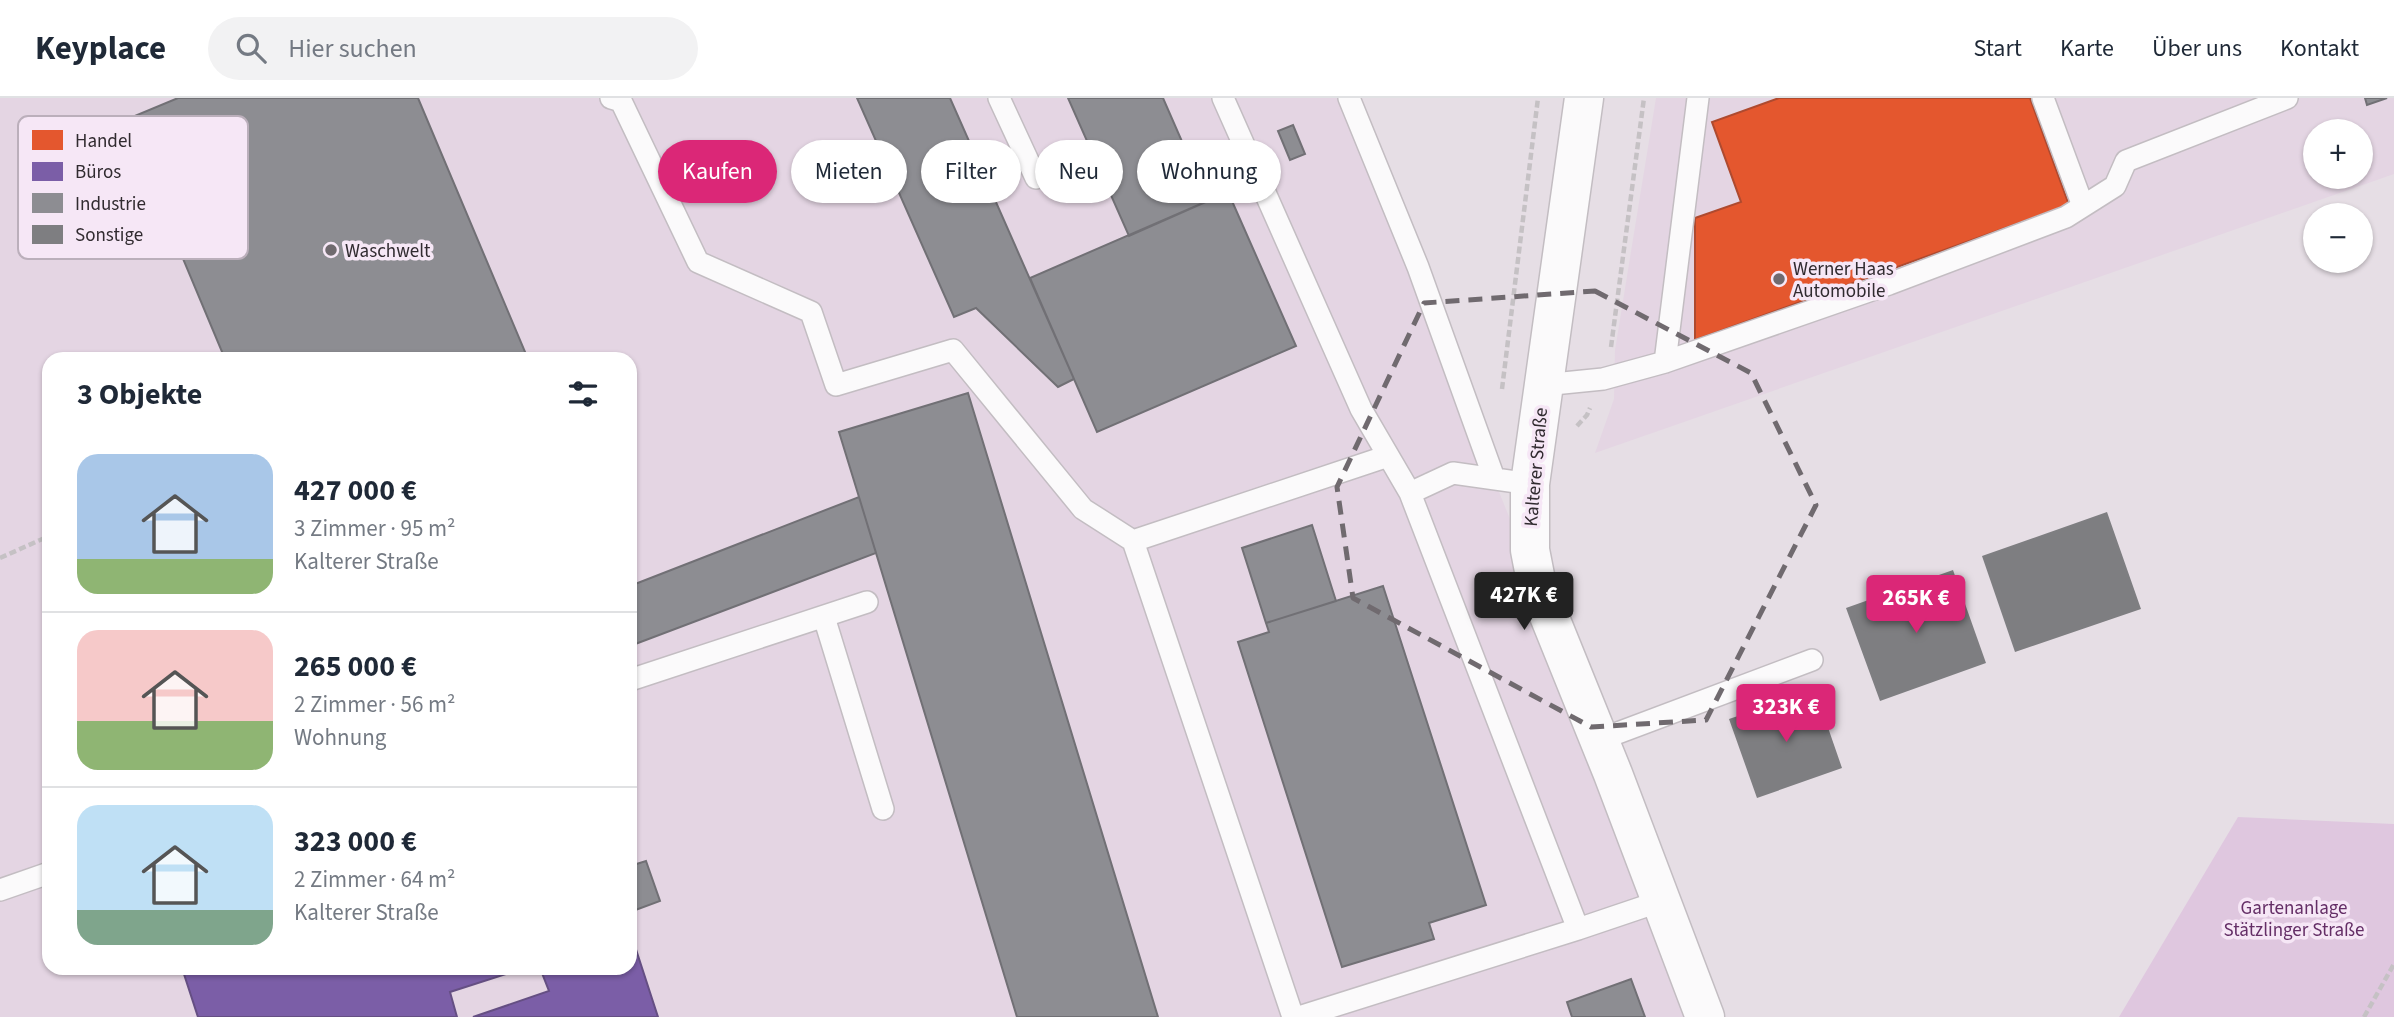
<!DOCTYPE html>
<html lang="de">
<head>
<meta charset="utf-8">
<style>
	:root { --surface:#fff; --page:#f2f2f3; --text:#1f2937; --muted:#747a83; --line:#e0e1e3; --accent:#db2777 }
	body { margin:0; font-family:"Source Sans 3",sans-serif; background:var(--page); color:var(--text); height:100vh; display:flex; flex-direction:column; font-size:26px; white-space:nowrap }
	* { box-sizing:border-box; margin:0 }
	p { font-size:23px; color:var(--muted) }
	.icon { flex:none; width:38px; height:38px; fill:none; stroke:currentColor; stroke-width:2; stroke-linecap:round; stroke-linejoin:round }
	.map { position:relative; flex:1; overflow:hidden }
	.panel { position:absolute; left:42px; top:254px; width:595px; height:623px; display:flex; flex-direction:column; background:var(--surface); border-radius:21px; box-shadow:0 2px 5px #0004 }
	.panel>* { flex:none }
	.top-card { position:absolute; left:658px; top:42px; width:665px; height:63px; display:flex; gap:14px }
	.tools { position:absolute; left:2303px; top:21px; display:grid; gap:14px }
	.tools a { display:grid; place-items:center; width:70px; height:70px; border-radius:50%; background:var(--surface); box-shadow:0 2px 5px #0004; font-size:35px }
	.price { position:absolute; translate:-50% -60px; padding:0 16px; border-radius:7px; background:var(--accent); color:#fff; font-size:23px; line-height:46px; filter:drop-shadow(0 2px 4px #0008) }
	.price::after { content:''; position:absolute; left:50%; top:42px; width:21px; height:16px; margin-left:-10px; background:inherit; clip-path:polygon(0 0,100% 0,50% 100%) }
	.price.current { background:#222; color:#fff }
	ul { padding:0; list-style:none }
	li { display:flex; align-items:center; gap:21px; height:175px; padding:0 35px }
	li+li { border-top:2px solid var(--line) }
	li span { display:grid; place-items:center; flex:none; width:196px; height:140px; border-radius:21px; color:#555 }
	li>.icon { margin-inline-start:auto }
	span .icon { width:84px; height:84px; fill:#fffc; stroke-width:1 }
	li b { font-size:30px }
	h2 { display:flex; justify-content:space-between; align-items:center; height:84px; padding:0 35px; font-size:30px }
	.chip { padding:0 24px; border-radius:32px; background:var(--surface); box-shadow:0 2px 5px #0004; font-size:24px; line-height:63px }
	.chip.current { background:var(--accent); color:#fff }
	header { display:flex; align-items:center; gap:42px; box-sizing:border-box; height:98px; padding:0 35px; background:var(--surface); border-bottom:2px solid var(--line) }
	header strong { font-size:33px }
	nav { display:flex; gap:38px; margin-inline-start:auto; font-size:24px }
	.search { width:490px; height:63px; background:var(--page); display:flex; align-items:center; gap:18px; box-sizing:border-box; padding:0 24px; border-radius:38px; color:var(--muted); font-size:26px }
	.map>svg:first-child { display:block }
</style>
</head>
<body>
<header>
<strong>Keyplace</strong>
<div class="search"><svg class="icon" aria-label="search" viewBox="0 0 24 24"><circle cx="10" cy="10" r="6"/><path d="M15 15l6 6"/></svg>Hier suchen</div>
<nav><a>Start</a><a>Karte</a><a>Über uns</a><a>Kontakt</a></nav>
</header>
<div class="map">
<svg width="2394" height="919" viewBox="0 0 2394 919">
	<rect width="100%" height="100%" fill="#e6dee5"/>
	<path fill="#e4d5e3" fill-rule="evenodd" d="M 0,0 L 1340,0 L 1537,488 L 1705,919 L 0,919 ZM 49,261 L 630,261 L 630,870 L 49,870 Z
		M 1656,0 L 2394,0 L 2394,76 L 1595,355 L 1614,301 L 1615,252 ZM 2315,33 L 2361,33 L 2361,79 L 2315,79 Z"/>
	<path fill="#dfc7df" d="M 2238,719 L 2394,726 L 2394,919 L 2119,919 Z"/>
	<path fill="#e4572e" stroke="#ae4a2f" stroke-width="2" d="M 1779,0 L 2030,0 L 2069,107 L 1695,242 L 1695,120 L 1741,104 L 1712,24 Z"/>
	<path fill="#7b5ea7" stroke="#654f83" stroke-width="2" d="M 630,833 L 658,919 L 473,919 L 549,893 L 540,870 L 630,870 Z
		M 182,870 L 525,870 L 450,894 L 457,919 L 198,919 Z"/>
	<path fill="#8d8d92" stroke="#717075" stroke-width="2" d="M 178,0 L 418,0 L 528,261 L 225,261 L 125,22 Z
		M 857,0 L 950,0 L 1074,281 L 1058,289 L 976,210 L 954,219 Z
		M 1068,0 L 1163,0 L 1208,103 L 1129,138 Z
		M 2365,0 L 2387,0 L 2367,7 Z
		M 1293,27 L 1305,56 L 1290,62 L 1278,33 Z
		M 1228,94 L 1296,248 L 1097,334 L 1030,180 Z
		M 968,295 L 1158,919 L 1017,919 L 859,399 L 839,334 Z
		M 859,399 L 876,455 L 630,548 L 630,488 Z
		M 1312,427 L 1336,503 L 1266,525 L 1242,450 Z
		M 1383,488 L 1486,807 L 1429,825 L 1434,841 L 1342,869 L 1238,544 L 1269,534 L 1266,525 Z
		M 646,763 L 660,803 L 630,814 L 630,768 Z
		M 1631,881 L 1645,919 L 1572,919 L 1567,904 Z"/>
	<path fill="#7e7e81" d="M 2107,414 L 2141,511 L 2015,554 L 1982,458 Z
		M 1953,472 L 1986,565 L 1880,603 L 1846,510 Z
		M 1815,592 L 1842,670 L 1757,700 L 1729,621 Z"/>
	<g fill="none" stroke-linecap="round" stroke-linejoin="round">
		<g stroke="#c3bdc2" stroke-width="24">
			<path id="lane" d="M 611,0 L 621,3 L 698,164 L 811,214 L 836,287 L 953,252 L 1083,411 L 1133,443 L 1388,358
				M 999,0 L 1036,80
				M 1223,0 L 1361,311 L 1410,395
				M 1349,0 L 1418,169 L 1494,380
				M 2043,0 L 2083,108
				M 1665,264 L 1698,0
				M 1543,287 L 1603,281 L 1665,264 L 1889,186 L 2066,119 L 2115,88 L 2126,63 L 2287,0
				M 1530,386 L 1453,375 L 1410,395 L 1578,831 L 1661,803
				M 1133,443 L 1293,919
				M 824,519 L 883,711
				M 630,582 L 867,504
				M 1599,642 L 1812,562
				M 0,792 L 49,775
				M 1299,919 L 1578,831"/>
		</g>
		<g stroke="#c3bdc2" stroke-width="41">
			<path id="street" d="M 1584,0 L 1530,386 L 1530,452 L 1537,488 L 1613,676 L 1705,919"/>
		</g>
		<path stroke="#c5c1c4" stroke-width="4.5" stroke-dasharray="7 3.5" stroke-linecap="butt" d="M 1611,249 L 1644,0
			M 1502,291 L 1538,0
			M 1577,328 L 1587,317 L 1590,310
			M 0,460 L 49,438
			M 2364,919 L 2394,866"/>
		<use href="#lane" stroke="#fbfafb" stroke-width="21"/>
		<use href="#street" stroke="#fbfafb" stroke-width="38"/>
	</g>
	<path fill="none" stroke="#706a6f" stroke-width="5" stroke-dasharray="14 9" stroke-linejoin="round" d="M 1595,193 L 1751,275 L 1816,407 L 1706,622 L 1591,629 L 1353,500 L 1337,389 L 1424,205 Z"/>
	<g fill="#706a6f" stroke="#f6e7f6" stroke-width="2.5">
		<circle cx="331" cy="152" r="7"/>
		<circle cx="1779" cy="181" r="7"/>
	</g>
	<g text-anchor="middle" stroke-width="7" stroke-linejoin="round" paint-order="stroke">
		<g font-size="19" fill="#312b30" stroke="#f6e7f6" text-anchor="start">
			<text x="345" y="159">Waschwelt</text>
			<text x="1793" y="177">Werner Haas<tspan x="1793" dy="22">Automobile</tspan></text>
		</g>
		<g font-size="19" fill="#312b30" stroke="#f6e7f6">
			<text transform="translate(1535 369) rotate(-85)" y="7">Kalterer Straße</text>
		</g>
		<g font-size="19" fill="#642e66" stroke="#f6e7f6">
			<text x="2294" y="816">Gartenanlage<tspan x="2294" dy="22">Stätzlinger Straße</tspan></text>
		</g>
	</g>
	<rect x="18" y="18" width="230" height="143" rx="10" fill="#f6e7f6" stroke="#bbafbb" stroke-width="2"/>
	<rect x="32" y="32" width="31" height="20" fill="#e4572e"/>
	<rect x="32" y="64" width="31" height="19" fill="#7b5ea7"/>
	<rect x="32" y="95" width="31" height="20" fill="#8d8d92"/>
	<rect x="32" y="127" width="31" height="19" fill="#7e7e81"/>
	<g font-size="19" fill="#312b30">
		<text x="75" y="49">Handel</text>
		<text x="75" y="80">Büros</text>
		<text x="75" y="112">Industrie</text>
		<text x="75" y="143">Sonstige</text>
	</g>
</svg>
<div class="tools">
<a>+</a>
<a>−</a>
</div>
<b class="price current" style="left:1524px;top:534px">427K €</b>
<b class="price" style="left:1916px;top:537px">265K €</b>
<b class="price" style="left:1786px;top:646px">323K €</b>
<div class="top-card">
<a class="chip current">Kaufen</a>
<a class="chip">Mieten</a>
<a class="chip">Filter</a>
<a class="chip">Neu</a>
<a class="chip">Wohnung</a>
</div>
<section class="panel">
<h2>3 Objekte<svg class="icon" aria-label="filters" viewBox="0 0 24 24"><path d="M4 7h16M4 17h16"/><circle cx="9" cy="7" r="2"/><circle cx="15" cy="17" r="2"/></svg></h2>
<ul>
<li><span style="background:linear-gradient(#a9c7e8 75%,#8fb573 0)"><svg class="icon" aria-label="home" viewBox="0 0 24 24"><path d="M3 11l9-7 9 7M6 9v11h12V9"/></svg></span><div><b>427 000 €</b><p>3 Zimmer · 95 m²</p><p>Kalterer Straße</p></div></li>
<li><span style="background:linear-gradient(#f6c9c9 65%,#8fb573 0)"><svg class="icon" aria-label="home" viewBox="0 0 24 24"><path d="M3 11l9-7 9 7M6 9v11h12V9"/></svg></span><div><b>265 000 €</b><p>2 Zimmer · 56 m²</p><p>Wohnung</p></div></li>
<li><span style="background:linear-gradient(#bfe0f5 75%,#7fa58c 0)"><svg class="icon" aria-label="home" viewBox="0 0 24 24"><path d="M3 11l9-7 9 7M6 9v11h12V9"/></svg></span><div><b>323 000 €</b><p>2 Zimmer · 64 m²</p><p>Kalterer Straße</p></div></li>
</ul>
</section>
</div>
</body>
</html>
